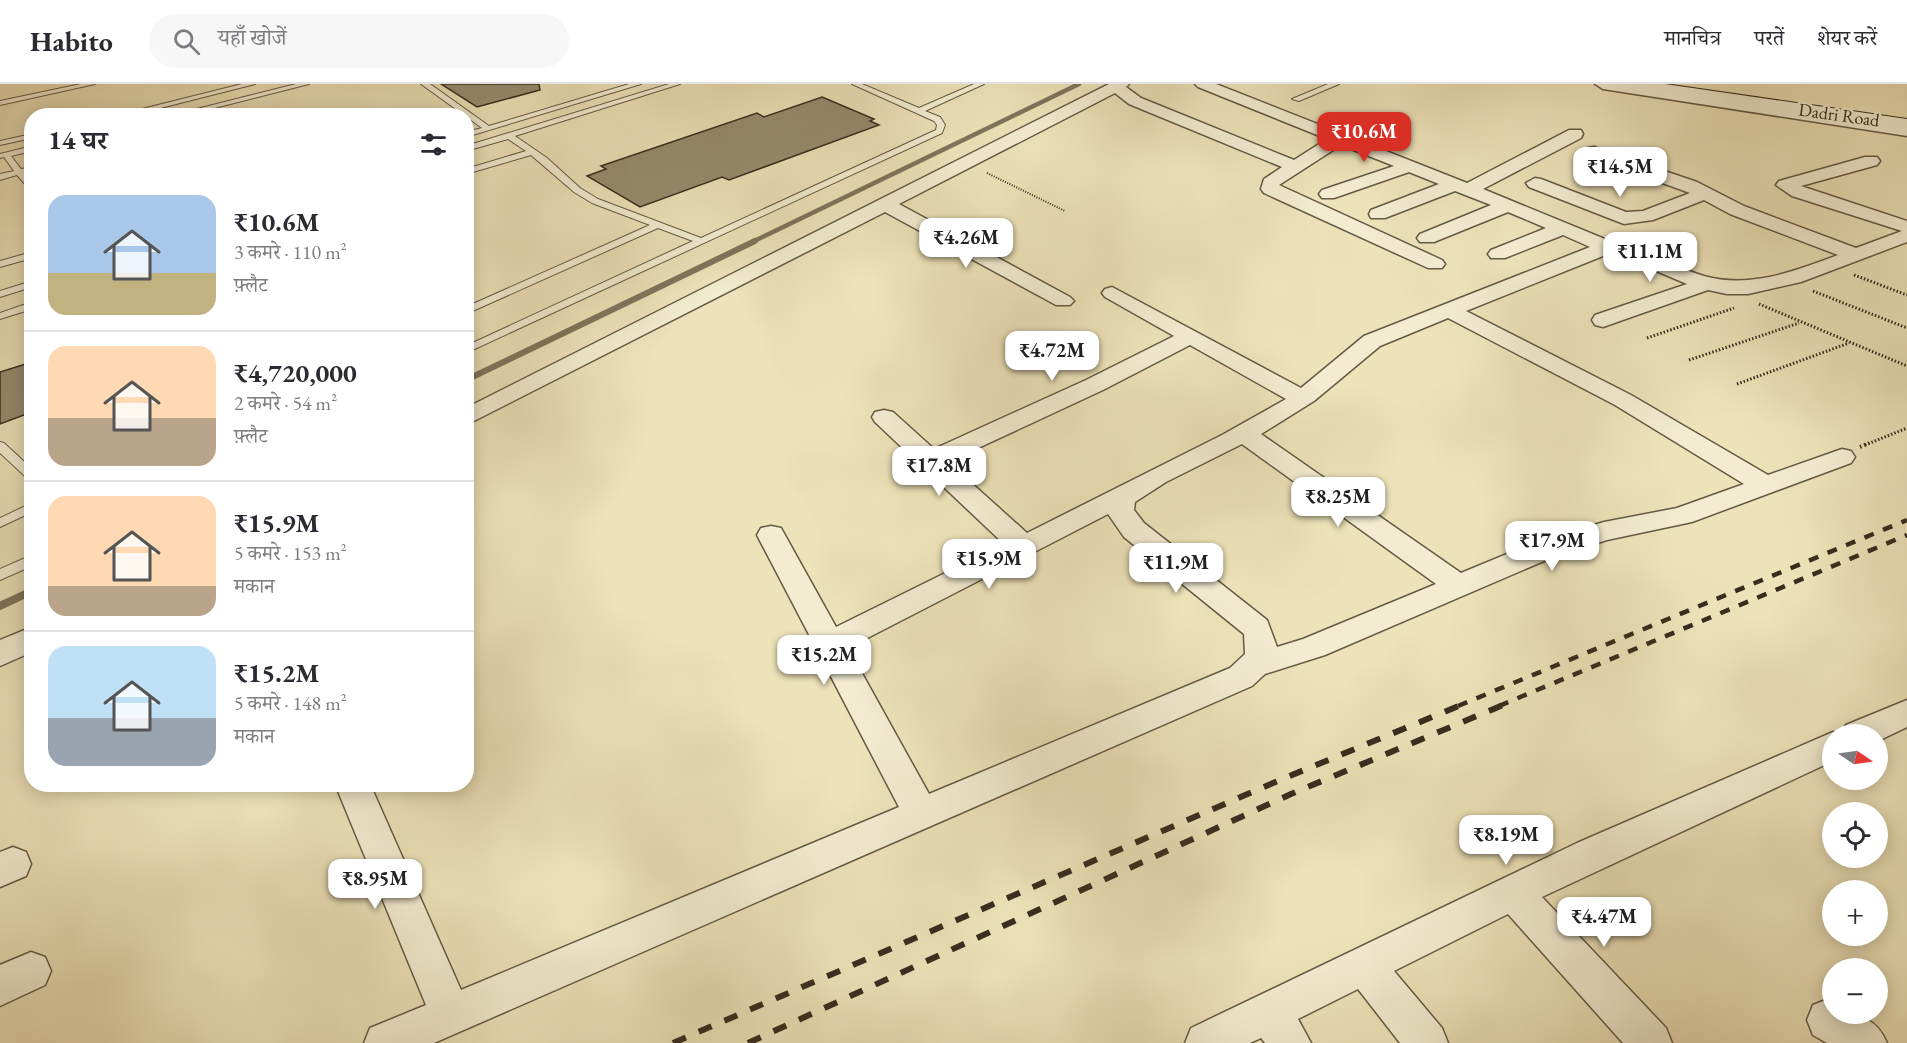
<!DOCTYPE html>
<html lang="hi">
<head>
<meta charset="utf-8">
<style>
	:root { --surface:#fff; --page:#f7f7f7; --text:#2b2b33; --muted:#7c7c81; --line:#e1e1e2; --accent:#d93025 }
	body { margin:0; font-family:"EB Garamond","Noto Serif Devanagari",serif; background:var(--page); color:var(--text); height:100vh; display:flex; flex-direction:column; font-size:22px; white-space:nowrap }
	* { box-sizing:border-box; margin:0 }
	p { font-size:20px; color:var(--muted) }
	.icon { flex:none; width:33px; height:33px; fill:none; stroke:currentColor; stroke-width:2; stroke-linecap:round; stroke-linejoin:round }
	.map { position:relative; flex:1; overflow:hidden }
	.details { position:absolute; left:24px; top:24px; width:450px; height:684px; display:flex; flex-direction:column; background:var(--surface); border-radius:24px; box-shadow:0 3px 15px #0003 }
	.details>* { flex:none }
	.needle { width:39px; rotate:103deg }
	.controls { position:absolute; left:1822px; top:640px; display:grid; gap:12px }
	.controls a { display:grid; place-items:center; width:66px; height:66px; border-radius:50%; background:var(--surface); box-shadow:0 3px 15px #0003; font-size:30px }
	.price { position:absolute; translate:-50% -51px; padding:0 14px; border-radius:12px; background:#fff; color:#222; font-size:20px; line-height:39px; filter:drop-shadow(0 2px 3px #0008) }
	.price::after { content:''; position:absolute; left:50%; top:36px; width:18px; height:14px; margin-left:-9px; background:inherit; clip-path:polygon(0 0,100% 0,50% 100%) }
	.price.selected { background:var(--accent); color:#fff }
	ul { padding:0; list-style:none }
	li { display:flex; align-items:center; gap:18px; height:150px; padding:0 24px }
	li+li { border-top:2px solid var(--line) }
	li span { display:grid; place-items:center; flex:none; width:168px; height:120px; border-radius:18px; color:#555 }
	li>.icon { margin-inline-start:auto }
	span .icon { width:72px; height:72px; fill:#fffc; stroke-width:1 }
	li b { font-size:26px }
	h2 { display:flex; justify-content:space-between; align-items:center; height:72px; padding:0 24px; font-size:26px }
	header { display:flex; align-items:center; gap:36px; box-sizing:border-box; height:84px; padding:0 30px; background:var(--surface); border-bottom:2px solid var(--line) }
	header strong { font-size:28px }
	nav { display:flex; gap:33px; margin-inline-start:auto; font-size:21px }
	.search { width:420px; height:54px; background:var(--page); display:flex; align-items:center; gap:15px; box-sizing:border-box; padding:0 21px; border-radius:33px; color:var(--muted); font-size:22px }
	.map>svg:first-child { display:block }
</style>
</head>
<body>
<header>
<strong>Habito</strong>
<div class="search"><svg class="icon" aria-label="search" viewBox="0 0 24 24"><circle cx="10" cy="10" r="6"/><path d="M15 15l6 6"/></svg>यहाँ खोजें</div>
<nav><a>मानचित्र</a><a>परतें</a><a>शेयर करें</a></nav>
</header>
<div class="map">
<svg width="1907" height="959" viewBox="0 0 1907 959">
	<rect width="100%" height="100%" fill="#ede2b8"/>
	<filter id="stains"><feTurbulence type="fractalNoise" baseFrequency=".00333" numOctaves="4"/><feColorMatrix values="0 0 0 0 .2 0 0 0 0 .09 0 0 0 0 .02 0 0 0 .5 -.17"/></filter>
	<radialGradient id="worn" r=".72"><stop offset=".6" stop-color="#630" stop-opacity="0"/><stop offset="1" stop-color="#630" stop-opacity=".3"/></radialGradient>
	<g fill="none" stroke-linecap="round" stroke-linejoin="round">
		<path stroke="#7f745c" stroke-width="4.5" d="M 752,158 L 1079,0"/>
		<path stroke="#7f745c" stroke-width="6" d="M 466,296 L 755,157"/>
		<path stroke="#7f745c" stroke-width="8" d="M 0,522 L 32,507"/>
	</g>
	<path fill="#968b6f" stroke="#382c1f" stroke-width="1.5" d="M 441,0 L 539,0 L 540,6 L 477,23 Z
		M 822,13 L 874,35 L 870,37 L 879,41 L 729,96 L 722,93 L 640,123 L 587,92 L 606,85 L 601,82 L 757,29 L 764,33 Z
		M 32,278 L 32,328 L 0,340 L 0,288 Z"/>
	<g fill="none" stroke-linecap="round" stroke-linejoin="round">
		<g stroke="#655a45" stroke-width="2">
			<path id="lane" d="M 81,0 L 95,0 L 0,21 L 0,17 Z
				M 242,0 L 255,0 L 129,32 L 114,32 Z
				M 296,0 L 309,0 L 183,32 L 169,32 Z
				M 421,0 L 430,0 L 489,42 L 629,0 L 641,0 L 466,53 L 466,48 L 482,44 Z
				M 669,0 L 680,0 L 515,52 L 547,74 L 580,104 L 598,115 L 701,154 L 936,46 L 937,41 L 934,37 L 852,0 L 862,0 L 919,24 L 974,0 L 984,0 L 925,27 L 940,33 L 945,41 L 942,49 L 466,269 L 466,262 L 693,157 L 658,144 L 466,230 L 466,223 L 650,141 L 592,119 L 574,108 L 531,71 L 466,90 L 466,85 L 526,67 L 508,55 L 466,67 L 466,62 Z
				M 1328,0 L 1339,0 L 1299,17 L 1292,15 Z
				M 32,50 L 32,54 L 0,61 L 0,57 Z
				M 32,62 L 32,67 L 11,72 L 21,85 L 32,83 L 32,88 L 24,89 L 32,99 L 32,108 L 17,91 L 0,96 L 0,90 L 14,87 L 4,73 L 0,74 L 0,70 Z
				M 32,168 L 32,174 L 0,183 L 0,177 Z
				M 32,197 L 32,203 L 0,213 L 0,207 Z
				M 32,218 L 32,225 L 0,235 L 0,229 Z
				M 0,358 L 4,359 L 32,385 L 32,396 L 28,395 L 0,369 Z
				M 32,419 L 32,428 L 0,443 L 0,434 Z
				M 32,471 L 32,482 L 0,496 L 0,485 Z"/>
		</g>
		<g stroke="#655a45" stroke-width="3">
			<path id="street" d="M 1109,0 L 1129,0 L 1126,3 L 1141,14 L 1294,76 L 1327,55 L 1198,3 L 1195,0 L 1216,0 L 1467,99 L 1569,46 L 1581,46 L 1583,50 L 1581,54 L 1483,105 L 1617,160 C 1648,167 1674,183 1704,192 C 1750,205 1795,187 1838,171 L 1730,130 L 1704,116 L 1653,136 L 1624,140 L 1529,103 L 1526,99 L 1535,94 L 1541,95 L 1626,128 L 1643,127 L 1690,109 L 1588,72 L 1585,68 L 1588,64 L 1594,63 L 1697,98 L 1744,122 L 1856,164 L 1902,147 L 1792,112 L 1776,101 L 1779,97 L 1865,73 L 1877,73 L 1880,77 L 1877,81 L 1801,102 L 1907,137 L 1907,158 L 1801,198 L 1748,210 L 1727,210 L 1708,206 L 1603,243 L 1595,241 L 1592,236 L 1595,231 L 1687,200 L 1628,175 L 1603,172 L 1466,227 L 1631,311 L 1768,391 L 1842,365 L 1851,367 L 1855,373 L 1851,379 L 1692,438 L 1607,456 L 1551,474 L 1325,571 L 1265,590 L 1252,602 L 434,959 L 364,959 L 370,944 L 426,921 L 335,700 L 370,700 L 461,906 L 899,723 L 757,451 L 761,444 L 771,442 L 781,444 L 836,543 L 1004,460 L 875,338 L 872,333 L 875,328 L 884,326 L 893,328 L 934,365 L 1086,296 L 1174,252 L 1105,213 L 1102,209 L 1105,205 L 1112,203 L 1301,304 L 1364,252 L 1590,163 L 1563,151 L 1505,174 L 1491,174 L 1488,170 L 1491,166 L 1546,144 L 1508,128 L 1434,158 L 1420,158 L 1417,154 L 1420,150 L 1491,121 L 1455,107 L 1385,134 L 1371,134 L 1369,130 L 1371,126 L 1439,100 L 1409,88 L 1334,114 L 1322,114 L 1319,110 L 1322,106 L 1394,82 L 1341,61 L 1279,101 L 1442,176 L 1445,180 L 1442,184 L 1428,184 L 1264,109 L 1261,105 L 1264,95 L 1282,83 L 1129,20 L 1115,9 L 899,120 L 1070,213 L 1074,217 L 1070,221 L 1056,221 L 885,128 L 466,341 L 466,324 ZM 1448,234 L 1615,321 L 1744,400 L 1677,424 L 1604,438 L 1531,460 L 1461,489 L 1261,350 L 1314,317 L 1380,262 ZM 1190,261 L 1286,315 L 1222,351 L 1027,449 L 948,378 L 1103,306 ZM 1242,360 L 1436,500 L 1303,555 L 1277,563 L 1267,536 L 1144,439 L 1134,426 L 1135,418 L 1166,398 ZM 1108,430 L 1124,453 L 1244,550 L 1245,570 L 1230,584 L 929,710 L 848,564 Z
				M 1595,0 L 1633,0 L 1907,42 L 1907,52 L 1603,5 Z
				M 32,543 L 32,568 L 0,582 L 0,556 Z
				M 1907,616 L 1907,643 L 1878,657 L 1878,651 L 1841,651 L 1846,641 Z
				M 1833,648 L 1841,651 L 1833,651 L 1833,677 L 1542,813 L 1666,944 L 1672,959 L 1623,959 L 1508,830 L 1394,887 L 1442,944 L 1448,959 L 1400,959 L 1358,905 L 1298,935 L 1311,959 L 1265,959 L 1261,954 L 1250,959 L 1185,959 L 1191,944 L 1577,759 Z
				M 13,763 L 26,768 L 31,780 L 26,792 L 0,803 L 0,768 Z
				M 31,868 L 45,873 L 51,887 L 45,901 L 0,922 L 0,881 Z
				M 1828,915 L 1833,917 L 1833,930 C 1859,930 1876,933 1887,959 L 1827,959 L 1813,951 L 1807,936 L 1813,921 Z"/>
		</g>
		<g stroke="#382c1f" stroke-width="2">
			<path id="secondary" d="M 1620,0 L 1665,0 L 1907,35 L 1907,47 L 1629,5 Z"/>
		</g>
		<path stroke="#382c1f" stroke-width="2" stroke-dasharray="1 1.5" stroke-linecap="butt" d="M 987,89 L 1065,127"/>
		<path stroke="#382c1f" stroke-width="3" stroke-dasharray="1.5 2" stroke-linecap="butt" d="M 1854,191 L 1907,211
			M 1813,207 L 1907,244
			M 1759,220 L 1907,282
			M 1647,254 L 1734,224
			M 1689,276 L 1799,239
			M 1737,300 L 1849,259
			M 1865,361 L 1907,344"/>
		<path stroke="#382c1f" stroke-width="4" stroke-dasharray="1.5 3" stroke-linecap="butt" d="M 1860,363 L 1869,359"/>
		<use href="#lane" fill="#f3ecd1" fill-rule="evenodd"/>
		<use href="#street" fill="#f3ecd1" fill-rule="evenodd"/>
		<use href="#secondary" fill="#f3ecd1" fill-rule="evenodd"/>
		<path stroke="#382c1f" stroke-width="4.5" stroke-dasharray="10 10" stroke-linecap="butt" d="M 1458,622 L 1907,436
			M 1499,622 L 1907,451"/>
		<path stroke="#382c1f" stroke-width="6" stroke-dasharray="14 14" stroke-linecap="butt" d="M 673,959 L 1280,696 L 1461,621
			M 748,959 L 1291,710 L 1503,621"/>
	</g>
	<g text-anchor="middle" stroke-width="5" stroke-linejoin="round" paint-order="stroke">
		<g font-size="18" fill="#382c1f" stroke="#f3ecd1">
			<text transform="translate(1839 31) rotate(8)" y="6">Dadri Road</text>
		</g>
	</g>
	<rect width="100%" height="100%" filter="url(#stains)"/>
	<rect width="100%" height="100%" fill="url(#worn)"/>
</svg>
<div class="controls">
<a><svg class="needle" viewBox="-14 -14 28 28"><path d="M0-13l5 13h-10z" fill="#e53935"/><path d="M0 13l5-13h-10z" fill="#7c7c81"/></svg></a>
<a><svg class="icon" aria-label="locate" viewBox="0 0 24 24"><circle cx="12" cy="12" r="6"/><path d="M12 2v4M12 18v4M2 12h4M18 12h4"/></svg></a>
<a>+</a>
<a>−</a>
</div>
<b class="price selected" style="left:1364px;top:79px">₹10.6M</b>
<b class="price" style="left:1620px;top:114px">₹14.5M</b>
<b class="price" style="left:966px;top:185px">₹4.26M</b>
<b class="price" style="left:1650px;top:199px">₹11.1M</b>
<b class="price" style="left:1052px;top:298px">₹4.72M</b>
<b class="price" style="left:939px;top:413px">₹17.8M</b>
<b class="price" style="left:1338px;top:444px">₹8.25M</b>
<b class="price" style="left:1552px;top:488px">₹17.9M</b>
<b class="price" style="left:989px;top:506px">₹15.9M</b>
<b class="price" style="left:1176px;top:510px">₹11.9M</b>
<b class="price" style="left:824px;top:602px">₹15.2M</b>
<b class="price" style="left:1506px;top:782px">₹8.19M</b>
<b class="price" style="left:375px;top:826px">₹8.95M</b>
<b class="price" style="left:1604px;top:864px">₹4.47M</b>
<section class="details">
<h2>14 घर<svg class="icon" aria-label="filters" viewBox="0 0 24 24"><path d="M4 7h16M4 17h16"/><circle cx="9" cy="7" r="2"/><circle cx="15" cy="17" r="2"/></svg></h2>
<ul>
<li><span style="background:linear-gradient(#a9c7e8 65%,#c2b280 0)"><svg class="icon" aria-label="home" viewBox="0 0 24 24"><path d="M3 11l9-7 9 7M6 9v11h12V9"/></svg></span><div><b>₹10.6M</b><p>3 कमरे · 110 m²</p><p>फ़्लैट</p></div></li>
<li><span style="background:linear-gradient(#ffd9b3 60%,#b9a48a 0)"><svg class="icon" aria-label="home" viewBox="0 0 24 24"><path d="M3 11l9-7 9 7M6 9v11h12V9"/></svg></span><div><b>₹4,720,000</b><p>2 कमरे · 54 m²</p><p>फ़्लैट</p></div></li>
<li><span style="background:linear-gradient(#ffd9b3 75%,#b9a48a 0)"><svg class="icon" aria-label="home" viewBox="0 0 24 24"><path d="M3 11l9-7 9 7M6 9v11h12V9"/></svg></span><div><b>₹15.9M</b><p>5 कमरे · 153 m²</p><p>मकान</p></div></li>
<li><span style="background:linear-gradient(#bfe0f5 60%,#9aa5b1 0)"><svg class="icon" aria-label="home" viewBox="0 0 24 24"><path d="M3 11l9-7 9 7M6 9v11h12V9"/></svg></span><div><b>₹15.2M</b><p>5 कमरे · 148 m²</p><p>मकान</p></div></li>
</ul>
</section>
</div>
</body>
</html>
